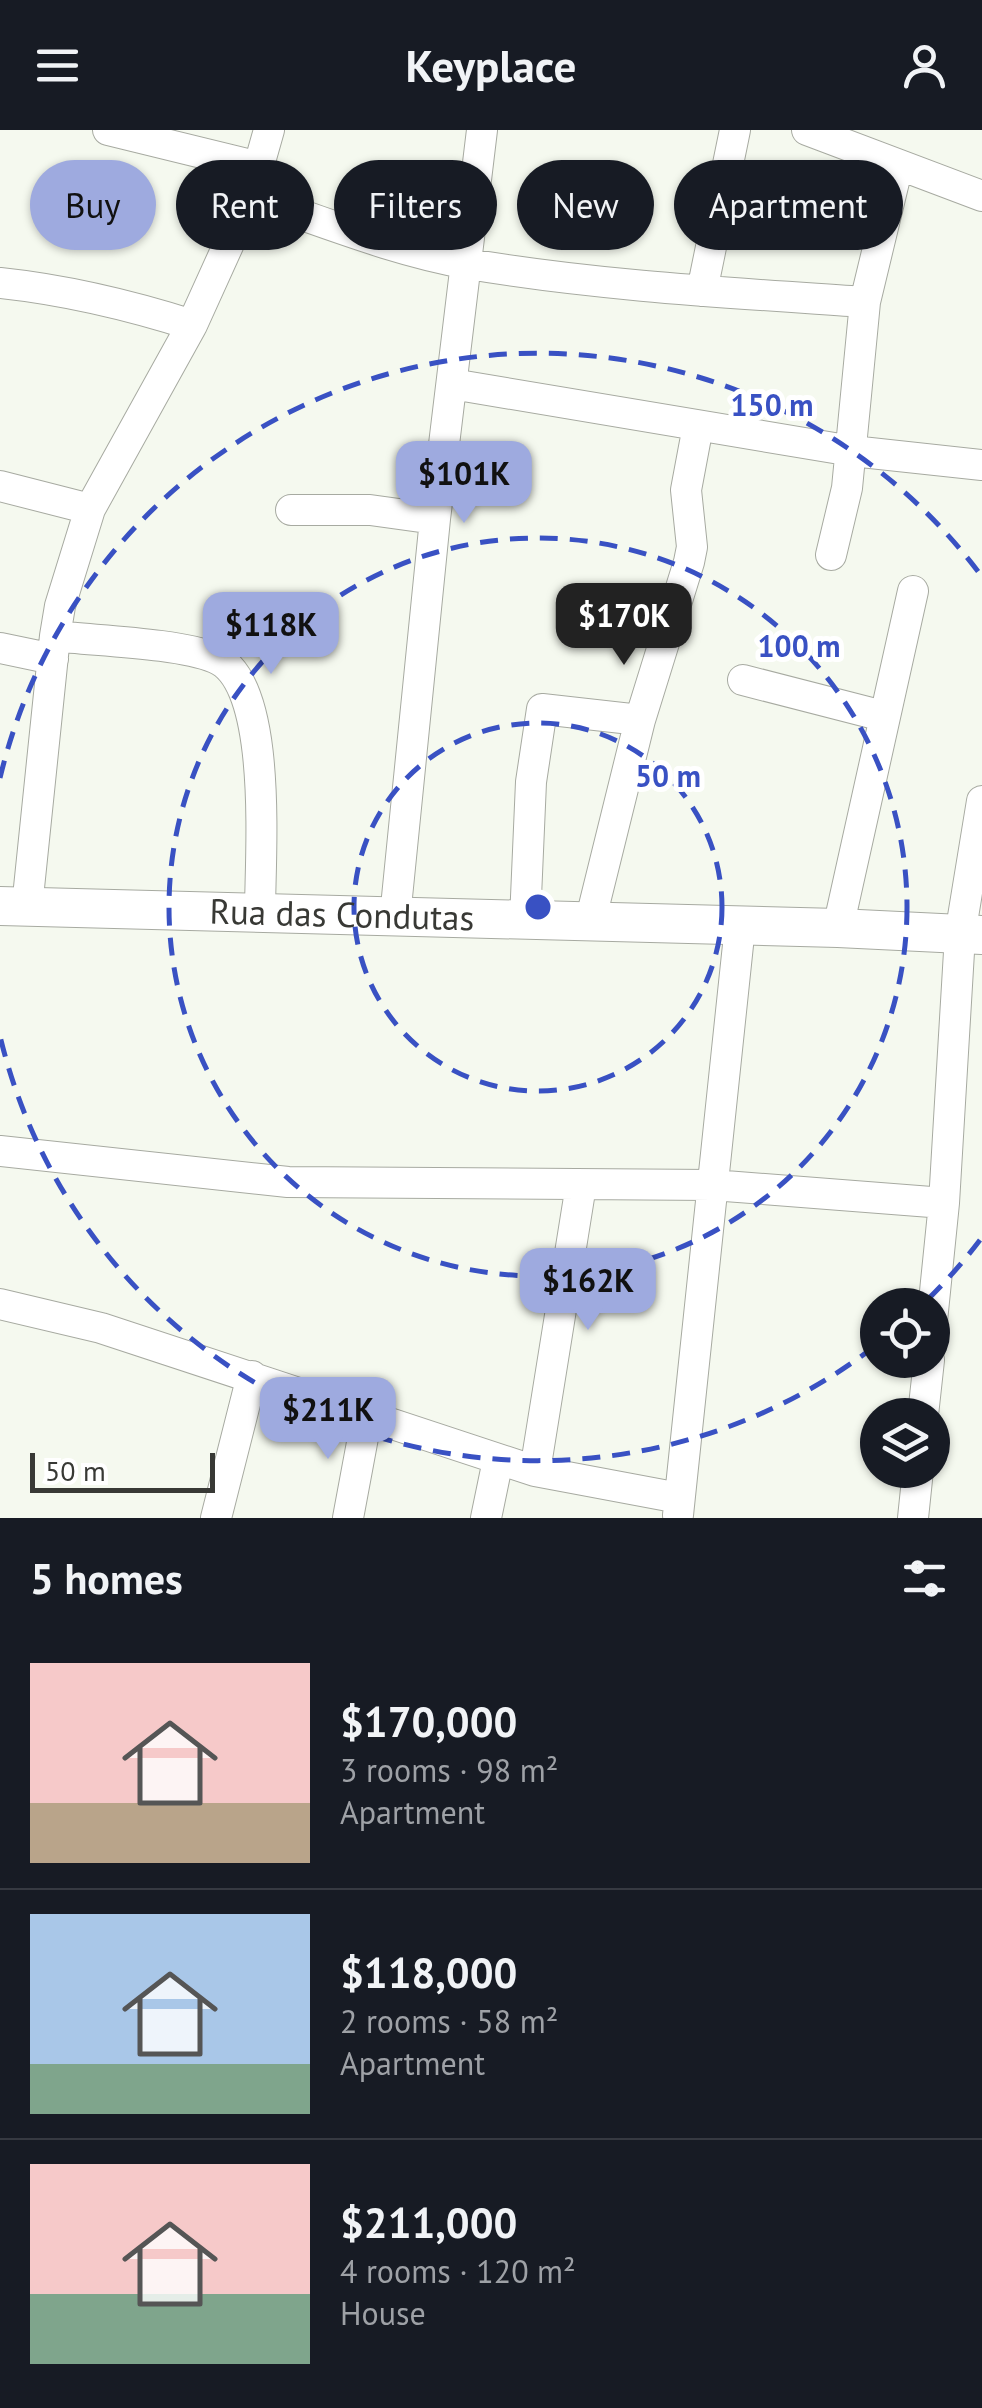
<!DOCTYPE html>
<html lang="en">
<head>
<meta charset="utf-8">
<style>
	:root { --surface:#171b24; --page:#242831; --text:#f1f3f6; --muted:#9ea1a6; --line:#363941; --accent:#9eaadf }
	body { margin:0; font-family:"PT Sans",sans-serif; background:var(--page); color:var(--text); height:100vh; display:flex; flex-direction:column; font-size:38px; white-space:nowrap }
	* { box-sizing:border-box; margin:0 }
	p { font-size:32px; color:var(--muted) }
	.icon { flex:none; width:55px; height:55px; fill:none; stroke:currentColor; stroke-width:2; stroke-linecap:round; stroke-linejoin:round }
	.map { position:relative; height:1388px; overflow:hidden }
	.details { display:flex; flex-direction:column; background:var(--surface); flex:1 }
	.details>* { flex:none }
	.guide { position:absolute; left:30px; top:30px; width:922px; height:90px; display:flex; gap:20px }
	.fabs { position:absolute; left:860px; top:1158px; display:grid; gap:20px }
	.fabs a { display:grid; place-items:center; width:90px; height:90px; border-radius:50%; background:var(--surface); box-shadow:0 2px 8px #0004; font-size:50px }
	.scale { position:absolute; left:30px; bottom:25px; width:185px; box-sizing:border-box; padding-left:10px; border:5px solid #383935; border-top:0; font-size:28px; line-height:35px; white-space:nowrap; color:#383935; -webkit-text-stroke:8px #fff; paint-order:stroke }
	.price { position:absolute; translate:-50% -85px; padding:0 22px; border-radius:20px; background:var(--accent); color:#111; font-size:32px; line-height:65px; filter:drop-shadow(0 2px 5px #0008) }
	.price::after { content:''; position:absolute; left:50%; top:60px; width:30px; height:22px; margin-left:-15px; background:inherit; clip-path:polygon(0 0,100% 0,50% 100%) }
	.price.active { background:#222; color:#fff }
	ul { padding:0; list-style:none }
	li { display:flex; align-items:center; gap:30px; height:250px; padding:0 30px }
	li+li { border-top:2px solid var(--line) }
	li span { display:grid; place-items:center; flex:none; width:280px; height:200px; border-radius:0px; color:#555 }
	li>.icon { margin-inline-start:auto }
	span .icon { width:120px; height:120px; fill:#fffc; stroke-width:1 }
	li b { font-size:42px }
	h2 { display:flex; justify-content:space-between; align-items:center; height:120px; padding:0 30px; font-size:42px }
	.chip { padding:0 35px; border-radius:45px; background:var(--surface); box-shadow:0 2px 8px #0004; font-size:35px; line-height:90px }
	.chip.active { background:var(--accent); color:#111 }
	header { display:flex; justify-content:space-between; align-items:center; height:130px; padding:0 30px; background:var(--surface); font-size:45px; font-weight:700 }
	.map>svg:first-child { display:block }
</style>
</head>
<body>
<header><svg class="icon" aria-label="menu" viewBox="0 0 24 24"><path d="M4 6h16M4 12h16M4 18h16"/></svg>Keyplace<svg class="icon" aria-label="person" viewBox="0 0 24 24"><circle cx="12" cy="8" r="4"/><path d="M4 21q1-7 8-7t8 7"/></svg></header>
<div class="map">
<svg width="982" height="1388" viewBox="0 0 982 1388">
	<rect width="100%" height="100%" fill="#f5f9ef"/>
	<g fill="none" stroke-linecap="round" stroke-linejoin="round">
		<g stroke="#a7aaa1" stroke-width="32">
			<path id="minor" d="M 108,0 L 259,37
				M 807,0 L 982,66
				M 250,67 C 322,91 394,121 469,134 C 599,156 733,163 865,172
				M 0,153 C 66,160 129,175 192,195
				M 702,161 L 735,0
				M 452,254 L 852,321 L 982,335
				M 0,356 L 90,379
				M 291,380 L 370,380 L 435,389
				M 831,425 L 847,358 L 865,172 L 898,35
				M 55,506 C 97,511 178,513 215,528 C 274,551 260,727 260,782
				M 0,518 L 53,529
				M 743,550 L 883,586
				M 27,777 L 55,506 L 60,476 L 90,379 L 192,195 L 250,67 L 269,0
				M 395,787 L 435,389 L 482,0
				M 525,790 L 531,652 L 542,579 L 640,590
				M 590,792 L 640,590 L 689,432 L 692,417 L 686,360 L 698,296
				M 838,798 L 913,461
				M 0,1021 L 288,1052 L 712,1055 L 944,1073
				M 0,1174 L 101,1198 L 535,1341 L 679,1368
				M 932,1191 L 944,1073 L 960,805 L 982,671
				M 923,1285 L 929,1230
				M 535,1341 L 581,1055
				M 678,1385 L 740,796
				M 216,1388 L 252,1246
				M 348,1388 L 367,1286
				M 486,1388 L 498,1330
				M 913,1388 L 918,1340"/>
		</g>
		<g stroke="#a7aaa1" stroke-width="40">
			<g id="tertiary">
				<path id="s1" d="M 0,776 L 838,798 L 982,805"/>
			</g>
		</g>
		<use href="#minor" stroke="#fff" stroke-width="30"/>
		<use href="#tertiary" stroke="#fff" stroke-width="38"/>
	</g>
	<g fill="none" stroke="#3951c3" stroke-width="5" stroke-dasharray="18 12">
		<circle cx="538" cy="777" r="184"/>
		<circle cx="538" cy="777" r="369"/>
		<path d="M980 1110A553 553 0 0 1 922 1175M875 1216A553 553 0 0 1 0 906M0 648A553 553 0 0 1 980 444"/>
	</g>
	<g text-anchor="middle" stroke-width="10" stroke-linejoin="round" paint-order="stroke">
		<g font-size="35" fill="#383935" stroke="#fff">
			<text dy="12" stroke="none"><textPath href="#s1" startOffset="342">Rua das Condutas</textPath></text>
		</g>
	</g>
	<circle cx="538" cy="777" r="15" fill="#3951c3" stroke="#fff" stroke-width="5"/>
	<g font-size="30" text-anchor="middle" font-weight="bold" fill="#3951c3" stroke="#fff" stroke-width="10" stroke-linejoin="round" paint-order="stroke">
		<text x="772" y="286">150 m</text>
		<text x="799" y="527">100 m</text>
		<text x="668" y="657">50 m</text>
	</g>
</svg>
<div class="fabs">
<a><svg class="icon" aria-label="locate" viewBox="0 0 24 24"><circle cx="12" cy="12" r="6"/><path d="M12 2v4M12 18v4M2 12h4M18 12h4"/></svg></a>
<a><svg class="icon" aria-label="layers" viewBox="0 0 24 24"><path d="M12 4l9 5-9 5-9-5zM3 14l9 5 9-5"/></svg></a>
</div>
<div class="scale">50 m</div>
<b class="price" style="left:464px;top:396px">$101K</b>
<b class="price active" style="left:624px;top:538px">$170K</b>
<b class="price" style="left:271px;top:547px">$118K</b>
<b class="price" style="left:588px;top:1203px">$162K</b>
<b class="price" style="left:328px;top:1332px">$211K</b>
<div class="guide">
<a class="chip active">Buy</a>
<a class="chip">Rent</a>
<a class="chip">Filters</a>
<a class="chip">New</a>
<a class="chip">Apartment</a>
</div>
</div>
<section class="details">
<h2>5 homes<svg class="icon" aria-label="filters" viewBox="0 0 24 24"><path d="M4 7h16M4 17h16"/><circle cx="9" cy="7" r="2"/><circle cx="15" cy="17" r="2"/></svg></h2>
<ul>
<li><span style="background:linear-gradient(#f6c9c9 70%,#b9a48a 0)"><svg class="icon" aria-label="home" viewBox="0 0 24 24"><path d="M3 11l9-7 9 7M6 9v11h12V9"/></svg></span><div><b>$170,000</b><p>3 rooms · 98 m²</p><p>Apartment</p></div></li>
<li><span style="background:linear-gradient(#a9c7e8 75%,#7fa58c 0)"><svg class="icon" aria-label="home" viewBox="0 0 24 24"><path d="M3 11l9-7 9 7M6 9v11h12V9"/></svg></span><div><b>$118,000</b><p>2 rooms · 58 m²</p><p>Apartment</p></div></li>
<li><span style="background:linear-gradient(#f6c9c9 65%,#7fa58c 0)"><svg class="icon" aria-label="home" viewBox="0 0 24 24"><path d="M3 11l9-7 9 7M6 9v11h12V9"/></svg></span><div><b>$211,000</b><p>4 rooms · 120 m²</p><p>House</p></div></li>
</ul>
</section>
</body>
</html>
